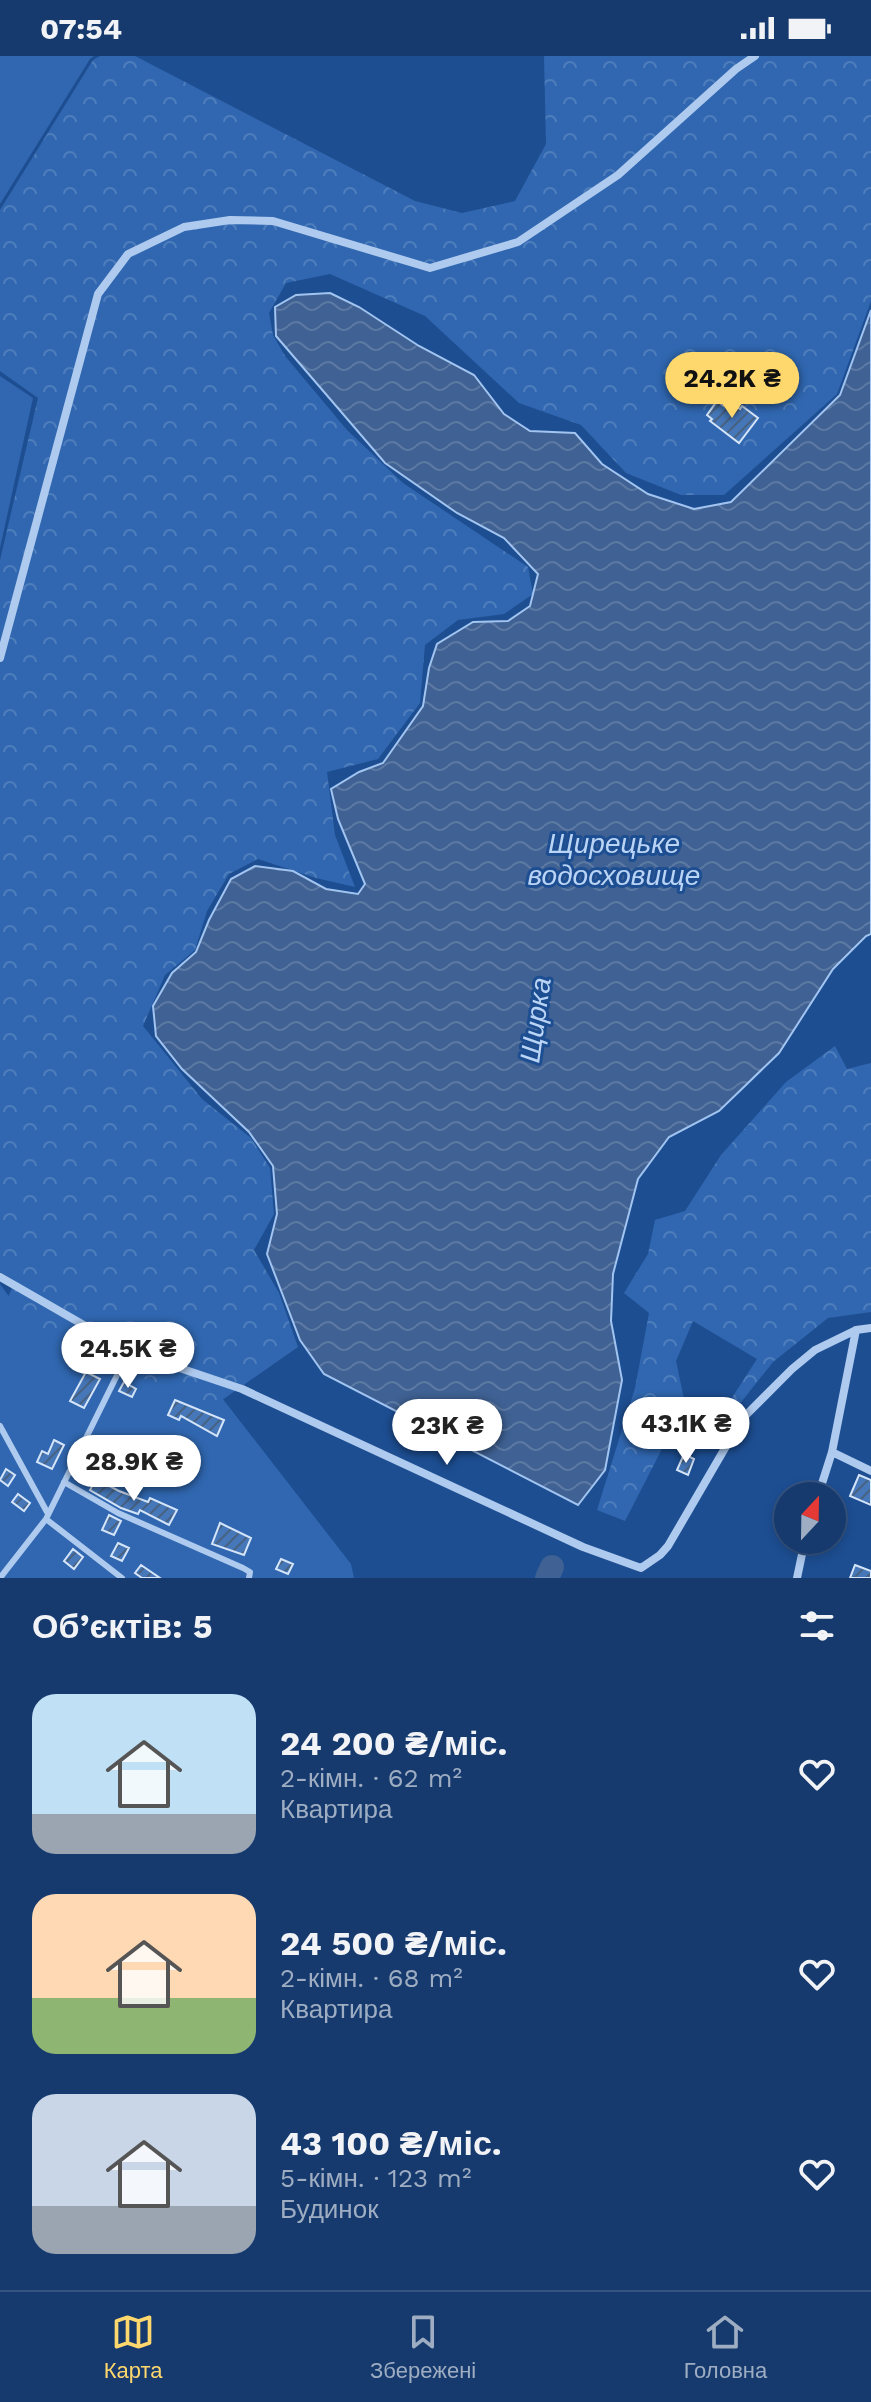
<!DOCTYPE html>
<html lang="uk">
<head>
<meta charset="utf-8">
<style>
	:root { --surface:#163a6e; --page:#234576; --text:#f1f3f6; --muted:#9eadc2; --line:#355481; --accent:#fed76d }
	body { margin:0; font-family:"Work Sans",sans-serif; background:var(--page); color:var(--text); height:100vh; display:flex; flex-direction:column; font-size:30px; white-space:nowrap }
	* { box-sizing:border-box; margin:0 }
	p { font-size:26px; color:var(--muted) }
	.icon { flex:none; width:44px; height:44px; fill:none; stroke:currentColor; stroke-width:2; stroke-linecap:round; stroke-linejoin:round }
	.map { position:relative; height:1522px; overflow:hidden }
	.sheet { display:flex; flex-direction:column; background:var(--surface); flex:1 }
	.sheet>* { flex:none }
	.needle { width:52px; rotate:22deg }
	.controls { position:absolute; left:774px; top:1426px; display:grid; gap:16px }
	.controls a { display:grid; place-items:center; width:72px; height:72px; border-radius:50%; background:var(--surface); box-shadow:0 4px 12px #0003,0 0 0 2px var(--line); font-size:40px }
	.price { position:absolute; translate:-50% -68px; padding:0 18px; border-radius:28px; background:#fff; color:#222; font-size:26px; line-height:52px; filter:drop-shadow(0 2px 4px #0008) }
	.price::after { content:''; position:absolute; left:50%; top:48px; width:24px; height:18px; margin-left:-12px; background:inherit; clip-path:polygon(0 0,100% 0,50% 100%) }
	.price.selected { background:var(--accent); color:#111 }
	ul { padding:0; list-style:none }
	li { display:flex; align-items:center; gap:24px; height:200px; padding:0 32px }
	li span { display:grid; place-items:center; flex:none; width:224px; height:160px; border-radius:24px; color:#555 }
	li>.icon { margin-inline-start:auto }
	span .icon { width:96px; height:96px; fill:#fffc; stroke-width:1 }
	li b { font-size:34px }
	h2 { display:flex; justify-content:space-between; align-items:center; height:96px; padding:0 32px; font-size:34px }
	.status { display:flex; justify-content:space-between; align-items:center; height:56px; padding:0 40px; background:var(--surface); direction:ltr }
	.status svg { height:22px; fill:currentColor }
	.dock { display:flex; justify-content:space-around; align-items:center; height:112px; border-top:2px solid var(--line); background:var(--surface); font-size:22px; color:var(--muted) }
	.dock a { display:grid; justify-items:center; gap:4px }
	.dock .selected { color:var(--accent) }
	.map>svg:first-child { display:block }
</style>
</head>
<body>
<div class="status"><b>07:54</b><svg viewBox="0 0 49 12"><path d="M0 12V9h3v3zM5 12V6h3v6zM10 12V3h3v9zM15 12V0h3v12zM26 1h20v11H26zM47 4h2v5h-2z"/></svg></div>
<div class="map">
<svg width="871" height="1522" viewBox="0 0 871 1522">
	<defs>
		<pattern id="forest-crowns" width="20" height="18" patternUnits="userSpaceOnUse" patternTransform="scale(2)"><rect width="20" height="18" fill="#3067b0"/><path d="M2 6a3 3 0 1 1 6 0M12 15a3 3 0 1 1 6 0" fill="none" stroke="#4f7ebc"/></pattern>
		<pattern id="water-waves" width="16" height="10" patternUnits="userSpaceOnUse" patternTransform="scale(2)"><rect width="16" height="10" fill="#3f6193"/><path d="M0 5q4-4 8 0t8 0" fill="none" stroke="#5c79a3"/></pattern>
		<pattern id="building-hatch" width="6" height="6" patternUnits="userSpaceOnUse" patternTransform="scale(2)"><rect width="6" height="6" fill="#4577b9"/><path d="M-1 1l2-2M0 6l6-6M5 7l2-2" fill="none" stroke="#486282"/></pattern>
	</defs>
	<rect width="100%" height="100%" fill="#1d4e92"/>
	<path fill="#3067b0" d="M 0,0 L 94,0 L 90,3 L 0,148 Z
		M 0,320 L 33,342 L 0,492 Z
		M 0,1228 L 13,1246 L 212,1329 L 351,1508 L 354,1522 L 0,1522 Z"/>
	<path fill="url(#forest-crowns)" d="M 100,0 L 135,0 L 415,145 L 462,157 L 515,145 L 546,88 L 544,0 L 871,0 L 871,245 L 837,338 L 724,439 L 681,439 L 626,417 L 581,369 L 519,347 L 425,260 L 330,218 L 286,227 L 269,257 L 273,279 L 285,300 L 347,374 L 403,427 L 528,511 L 533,538 L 504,558 L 458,564 L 425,589 L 420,647 L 378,703 L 327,716 L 335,779 L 355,831 L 316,822 L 258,803 L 229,818 L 207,855 L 195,894 L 165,919 L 143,970 L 202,1043 L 251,1082 L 270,1112 L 274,1158 L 254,1194 L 279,1237 L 298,1291 L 215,1349 L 65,1293 L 4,1251 L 15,1225 L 0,1216 L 0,504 L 38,342 L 0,315 L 0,154 L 93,4 Z
		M 835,990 L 847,1013 L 871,1007 L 871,1256 L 828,1262 L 773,1306 L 731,1359 L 724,1354 L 757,1303 L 693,1265 L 676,1305 L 685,1348 L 625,1465 L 597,1454 L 635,1332 L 649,1257 L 624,1237 L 648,1198 L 655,1164 L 685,1155 L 721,1099 L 786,1026 Z"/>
	<path fill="url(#water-waves)" stroke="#a1c4f0" stroke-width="2" d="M 330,237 L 359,251 L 419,290 L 474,319 L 504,358 L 530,375 L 575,377 L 602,408 L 648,438 L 694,453 L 731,446 L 840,339 L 871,254 L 871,878 L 866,880 L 833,913 L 779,997 L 719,1055 L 669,1081 L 638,1123 L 613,1218 L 611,1265 L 622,1324 L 605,1414 L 578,1449 L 324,1318 L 300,1284 L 267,1198 L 277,1158 L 273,1110 L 249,1076 L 182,1013 L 156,980 L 153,950 L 172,917 L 196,896 L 209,864 L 231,823 L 255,810 L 293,815 L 326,833 L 358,838 L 365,828 L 338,763 L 331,733 L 359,716 L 383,707 L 423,650 L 429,612 L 437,588 L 473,566 L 508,565 L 530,550 L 538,518 L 504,482 L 457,457 L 385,407 L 276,280 L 275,251 L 296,239 Z"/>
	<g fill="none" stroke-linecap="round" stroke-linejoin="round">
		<path stroke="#3f6193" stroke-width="24" d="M 547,1522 L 552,1511"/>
	</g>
	<path fill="url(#building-hatch)" stroke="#d4e5fa" stroke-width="2" d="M 739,299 L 752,304 L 748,314 L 735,309 Z
		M 728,344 L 740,353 L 742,350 L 758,362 L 739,387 L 710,365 L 712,363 L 707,359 L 717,345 L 724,350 Z
		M 86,1316 L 100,1323 L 84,1352 L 70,1345 Z
		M 124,1326 L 136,1333 L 132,1341 L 119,1335 Z
		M 175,1344 L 224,1364 L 217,1380 L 181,1360 L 179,1364 L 168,1359 Z
		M 54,1384 L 64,1389 L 52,1413 L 37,1406 L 42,1395 L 48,1398 Z
		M 684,1398 L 694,1403 L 688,1419 L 677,1414 Z
		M 6,1413 L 15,1419 L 8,1430 L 0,1424 Z
		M 859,1419 L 871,1424 L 871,1449 L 850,1440 Z
		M 96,1423 L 119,1435 L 148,1446 L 150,1442 L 177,1454 L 169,1469 L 140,1454 L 138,1458 L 121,1452 L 90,1434 Z
		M 18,1438 L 30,1447 L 24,1455 L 12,1446 Z
		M 109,1459 L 121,1465 L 114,1479 L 102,1474 Z
		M 220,1467 L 251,1482 L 244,1499 L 212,1488 Z
		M 118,1487 L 129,1492 L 122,1505 L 111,1500 Z
		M 73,1493 L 83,1501 L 74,1513 L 64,1505 Z
		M 281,1503 L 293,1508 L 288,1518 L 276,1513 Z
		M 141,1509 L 160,1522 L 142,1522 L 135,1517 Z
		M 855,1509 L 871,1515 L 871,1522 L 850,1522 Z"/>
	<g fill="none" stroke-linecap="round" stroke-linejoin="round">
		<path stroke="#aecaee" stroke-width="6" d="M 0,1370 L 47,1456
			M 64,1426 L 118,1457 L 243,1512 L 250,1516 L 249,1522
			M 46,1463 L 122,1522
			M 0,1522 L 46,1463 L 129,1295"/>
		<path stroke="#aecaee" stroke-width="8" d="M 0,602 L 98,238 L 128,198 L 184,171 L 230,164 L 273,165 L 430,212 L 518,186 L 618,119 L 736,13 L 755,0
			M 0,1221 L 129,1295 L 242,1333 L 583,1491 L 641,1512 L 660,1499 L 668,1490 L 742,1363 L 792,1313 L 815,1294 L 856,1274 L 871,1272
			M 832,1396 L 871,1415
			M 818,1440 L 832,1396 L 856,1274
			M 797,1522 L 805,1484"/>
	</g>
	<g text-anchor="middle" stroke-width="6" stroke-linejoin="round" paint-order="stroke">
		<g font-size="28" font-style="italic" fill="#bad4f5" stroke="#1d4e92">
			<text x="614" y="797">Щирецьке<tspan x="614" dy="32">водосховище</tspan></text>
			<text transform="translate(535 964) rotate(-82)" y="10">Щирка</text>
		</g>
	</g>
</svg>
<div class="controls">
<a><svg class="needle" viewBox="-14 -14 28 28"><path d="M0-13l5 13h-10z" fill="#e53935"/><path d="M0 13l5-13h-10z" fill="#9eadc2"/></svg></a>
</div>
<b class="price selected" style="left:732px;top:364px">24.2K ₴</b>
<b class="price" style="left:128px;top:1334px">24.5K ₴</b>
<b class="price" style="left:686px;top:1409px">43.1K ₴</b>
<b class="price" style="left:447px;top:1411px">23K ₴</b>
<b class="price" style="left:134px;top:1447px">28.9K ₴</b>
</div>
<section class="sheet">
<h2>Об’єктів: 5<svg class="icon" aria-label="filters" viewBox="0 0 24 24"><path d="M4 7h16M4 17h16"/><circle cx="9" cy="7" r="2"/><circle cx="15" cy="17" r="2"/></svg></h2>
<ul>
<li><span style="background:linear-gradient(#bfe0f5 75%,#9aa5b1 0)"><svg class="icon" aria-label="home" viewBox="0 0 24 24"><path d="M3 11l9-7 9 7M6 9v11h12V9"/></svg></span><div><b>24 200 ₴/міс.</b><p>2-кімн. · 62 m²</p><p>Квартира</p></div><svg class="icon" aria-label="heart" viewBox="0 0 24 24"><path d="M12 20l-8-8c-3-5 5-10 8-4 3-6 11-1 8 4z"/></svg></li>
<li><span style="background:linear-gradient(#ffd9b3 65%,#8fb573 0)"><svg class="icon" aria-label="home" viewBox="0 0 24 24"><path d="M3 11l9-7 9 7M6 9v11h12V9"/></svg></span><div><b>24 500 ₴/міс.</b><p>2-кімн. · 68 m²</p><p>Квартира</p></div><svg class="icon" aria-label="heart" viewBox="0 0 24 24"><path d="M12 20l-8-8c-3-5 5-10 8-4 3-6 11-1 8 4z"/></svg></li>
<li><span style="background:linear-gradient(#c9d6e8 70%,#9aa5b1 0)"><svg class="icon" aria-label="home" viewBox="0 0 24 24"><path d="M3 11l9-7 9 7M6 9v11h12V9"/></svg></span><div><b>43 100 ₴/міс.</b><p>5-кімн. · 123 m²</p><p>Будинок</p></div><svg class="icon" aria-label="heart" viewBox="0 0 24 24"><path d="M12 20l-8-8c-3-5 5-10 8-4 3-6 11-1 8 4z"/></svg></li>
</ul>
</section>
<nav class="dock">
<a class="selected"><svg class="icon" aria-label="map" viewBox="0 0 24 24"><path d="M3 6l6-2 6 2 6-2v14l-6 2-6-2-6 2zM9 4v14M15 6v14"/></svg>Карта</a>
<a><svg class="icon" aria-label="saved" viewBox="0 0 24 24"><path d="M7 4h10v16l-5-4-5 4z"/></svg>Збережені</a>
<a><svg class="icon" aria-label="home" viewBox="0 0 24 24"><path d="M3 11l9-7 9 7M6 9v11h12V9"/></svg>Головна</a>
</nav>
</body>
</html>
